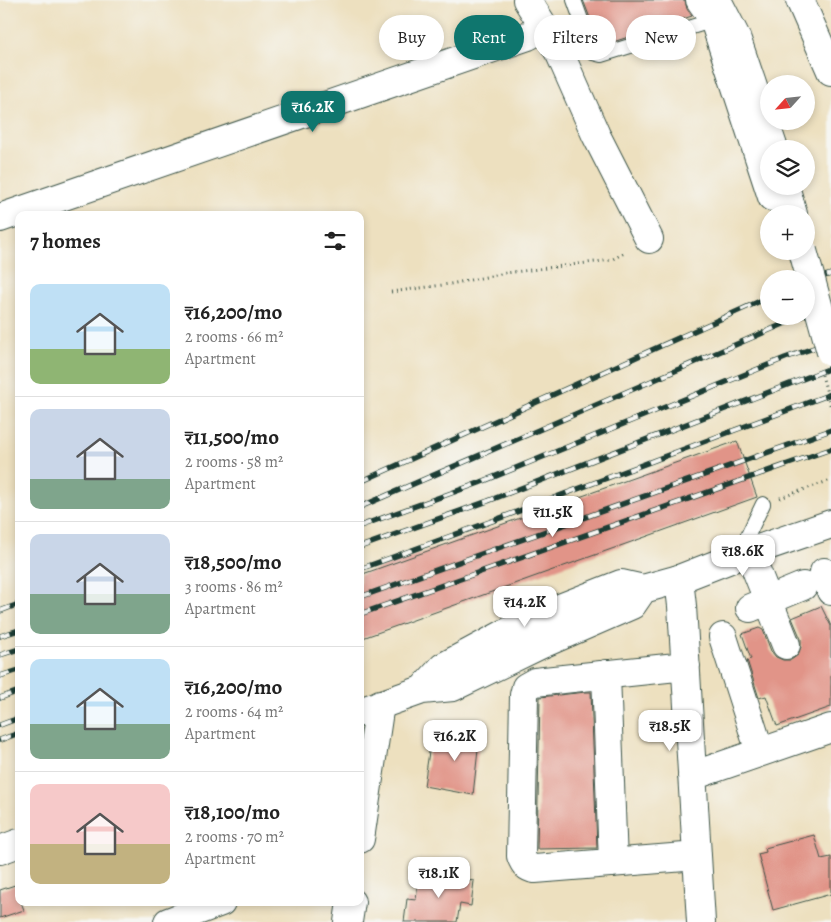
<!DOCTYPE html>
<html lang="en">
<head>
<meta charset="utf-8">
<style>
	:root { --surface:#fff; --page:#f6f6f6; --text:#222; --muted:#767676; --line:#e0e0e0; --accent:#0f766e }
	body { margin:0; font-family:Alegreya,serif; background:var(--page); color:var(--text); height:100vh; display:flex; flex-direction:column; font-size:19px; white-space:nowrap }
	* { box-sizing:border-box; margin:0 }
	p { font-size:16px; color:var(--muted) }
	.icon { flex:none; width:28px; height:28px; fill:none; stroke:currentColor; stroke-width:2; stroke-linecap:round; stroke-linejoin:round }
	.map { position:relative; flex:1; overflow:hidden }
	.sheet { position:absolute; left:15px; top:211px; width:349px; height:695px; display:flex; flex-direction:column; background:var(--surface); border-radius:10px; box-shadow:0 2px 8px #0003 }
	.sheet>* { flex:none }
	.hud { position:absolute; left:379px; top:15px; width:376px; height:45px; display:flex; gap:10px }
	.needle { width:32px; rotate:243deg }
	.tools { position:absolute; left:760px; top:75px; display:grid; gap:10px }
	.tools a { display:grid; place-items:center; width:55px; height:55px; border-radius:50%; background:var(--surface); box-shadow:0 2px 8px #0003; font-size:25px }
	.price { position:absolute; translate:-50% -42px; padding:0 11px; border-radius:10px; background:#fff; color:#222; font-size:16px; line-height:32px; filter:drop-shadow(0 1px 2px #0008) }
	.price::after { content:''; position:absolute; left:50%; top:30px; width:15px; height:11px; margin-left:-8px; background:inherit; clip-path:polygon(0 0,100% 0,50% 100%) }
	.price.selected { background:var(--accent); color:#fff }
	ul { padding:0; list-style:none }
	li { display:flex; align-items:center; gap:15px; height:125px; padding:0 15px }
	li+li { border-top:1px solid var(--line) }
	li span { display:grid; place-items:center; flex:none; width:140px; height:100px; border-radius:10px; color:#555 }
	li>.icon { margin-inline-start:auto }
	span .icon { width:60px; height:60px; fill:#fffc; stroke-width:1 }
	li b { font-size:21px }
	h2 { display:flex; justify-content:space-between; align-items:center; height:60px; padding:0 15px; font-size:21px }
	.tag { padding:0 18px; border-radius:22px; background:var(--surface); box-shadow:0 2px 8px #0003; font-size:18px; line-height:45px }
	.tag.selected { background:var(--accent); color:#fff }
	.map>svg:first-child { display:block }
</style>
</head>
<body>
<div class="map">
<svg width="831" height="922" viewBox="0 0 831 922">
	<rect width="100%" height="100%" fill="#f6f6f2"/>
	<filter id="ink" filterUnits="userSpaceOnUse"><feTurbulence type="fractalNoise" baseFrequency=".02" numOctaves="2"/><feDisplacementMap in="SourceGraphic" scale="10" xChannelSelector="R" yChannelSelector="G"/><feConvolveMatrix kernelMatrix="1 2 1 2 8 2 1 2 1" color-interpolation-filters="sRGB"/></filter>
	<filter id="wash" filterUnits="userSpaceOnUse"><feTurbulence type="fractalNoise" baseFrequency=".0096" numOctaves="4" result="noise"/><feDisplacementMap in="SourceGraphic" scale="20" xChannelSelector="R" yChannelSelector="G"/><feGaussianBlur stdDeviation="1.12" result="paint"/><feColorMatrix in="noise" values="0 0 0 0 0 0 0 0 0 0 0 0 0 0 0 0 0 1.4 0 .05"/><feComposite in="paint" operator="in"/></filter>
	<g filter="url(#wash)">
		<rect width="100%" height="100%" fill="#ede0bf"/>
		<g id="blocks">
			<path fill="#e19488" d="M 583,0 L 685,0 L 687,9 L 692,16 L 601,46 Z
				M 737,441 L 757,497 L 360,639 L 360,575 Z
				M 821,606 L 831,626 L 831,707 L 777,726 L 766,696 L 759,698 L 747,660 L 751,659 L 742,634 L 759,628 L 763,630 L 771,651 L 776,657 L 783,660 L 791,660 L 798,655 L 801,647 L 801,639 L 792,618 Z
				M 586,692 L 591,692 L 597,848 L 537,849 L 540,697 Z
				M 481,723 L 473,795 L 424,786 L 429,752 L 465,727 Z
				M 814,835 L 821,859 L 831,857 L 831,894 L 773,910 L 758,854 L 766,852 L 765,848 Z
				M 419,873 L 474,881 L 471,906 L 460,904 L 457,922 L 404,922 L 407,899 L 416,900 Z
				M 15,885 L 19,895 L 19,902 L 21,902 L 24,910 L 0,918 L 0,890 Z"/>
		</g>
	</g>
	<g filter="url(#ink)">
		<use href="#blocks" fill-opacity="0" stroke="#3e5549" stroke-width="1"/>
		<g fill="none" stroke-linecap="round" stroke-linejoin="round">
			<g stroke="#3e5549" stroke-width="16">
				<path id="lane" d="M 574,0 L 593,53 L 601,55 L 714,20
					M 738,556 L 763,504"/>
			</g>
			<g stroke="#3e5549" stroke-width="30">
				<path id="street" d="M 700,0 L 714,20 L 772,197
					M 544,27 L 560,54 L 596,135 L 649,239
					M 0,218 L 528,36 L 544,27 L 527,0
					M 749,552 L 786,645
					M 824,572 L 831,591
					M 679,579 L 682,606 L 701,922
					M 750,608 L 803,586
					M 723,637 L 760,752
					M 686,666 L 535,682 L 526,687 L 524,695 L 521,856 C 524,864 527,868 535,869 L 697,856
					M 606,674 L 613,863
					M 692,776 L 831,728
					M 360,839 L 380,704
					M 168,922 L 221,902
					M 348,922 L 351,902"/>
			</g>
			<g stroke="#3e5549" stroke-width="30">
				<path id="secondary" d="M 422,690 L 443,667 L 532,619 L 621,584 L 643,589 L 679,579 L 738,556 L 831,524
					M 360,712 L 422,690 L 453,687 L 540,645 L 632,605 L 643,589
					M 0,850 L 19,843"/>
			</g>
			<g stroke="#3e5549" stroke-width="30">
				<path id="primary" d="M 717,0 L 736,37 L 774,149
					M 800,0 L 831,71
					M 785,186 L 793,214"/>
			</g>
			<path stroke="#3e5549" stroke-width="3" stroke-dasharray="1 4" stroke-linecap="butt" d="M 391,292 L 450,284 L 506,273 L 611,260 L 626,252
				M 780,498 L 831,480"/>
			<use href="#lane" stroke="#fff" stroke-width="14"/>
			<use href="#street" stroke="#fff" stroke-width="28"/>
			<use href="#secondary" stroke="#fff" stroke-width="28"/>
			<use href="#primary" stroke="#fff" stroke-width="28"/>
			<g stroke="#1f3d34" stroke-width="5.5">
				<path id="rail" d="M 806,282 L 831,274
					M 806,315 L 831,305
					M 360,482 L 769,297
					M 360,507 L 802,316
					M 360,526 L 479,483 L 785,358 L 831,342
					M 360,547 L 488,501 L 831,368
					M 360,569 L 495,520 L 831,394
					M 360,597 L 831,430
					M 0,611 L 19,604
					M 360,614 L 831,449
					M 0,636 L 19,630
					M 0,655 L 19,649
					M 0,676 L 19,670
					M 0,698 L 19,691
					M 0,725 L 19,718
					M 0,740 L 19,733"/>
			</g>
			<use href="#rail" stroke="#f6f6f2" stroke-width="4" stroke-dasharray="11" stroke-linecap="butt"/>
			<g stroke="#3e5549" stroke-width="30" stroke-linecap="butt">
				<path id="primary-bridge" d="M 803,251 L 831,352"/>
			</g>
			<path stroke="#3e5549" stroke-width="3" stroke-dasharray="1 4" stroke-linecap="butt" d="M 822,375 L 831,408"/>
			<use href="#primary-bridge" stroke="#fff" stroke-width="28"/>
		</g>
	</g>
</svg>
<div class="tools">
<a><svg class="needle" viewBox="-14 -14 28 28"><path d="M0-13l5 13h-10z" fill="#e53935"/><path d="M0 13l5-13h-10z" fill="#767676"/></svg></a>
<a><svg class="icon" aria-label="layers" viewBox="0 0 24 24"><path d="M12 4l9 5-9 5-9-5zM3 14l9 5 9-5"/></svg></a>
<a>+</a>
<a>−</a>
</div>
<b class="price selected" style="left:313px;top:133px">₹16.2K</b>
<b class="price" style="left:553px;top:538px">₹11.5K</b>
<b class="price" style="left:743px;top:577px">₹18.6K</b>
<b class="price" style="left:525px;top:628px">₹14.2K</b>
<b class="price" style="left:670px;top:752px">₹18.5K</b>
<b class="price" style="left:455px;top:762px">₹16.2K</b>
<b class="price" style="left:439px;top:899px">₹18.1K</b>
<div class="hud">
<a class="tag">Buy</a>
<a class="tag selected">Rent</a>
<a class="tag">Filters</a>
<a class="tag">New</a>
</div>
<section class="sheet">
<h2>7 homes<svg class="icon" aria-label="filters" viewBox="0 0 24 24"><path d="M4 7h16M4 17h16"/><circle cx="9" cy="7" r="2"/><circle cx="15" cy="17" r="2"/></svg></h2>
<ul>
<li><span style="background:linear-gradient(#bfe0f5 65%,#8fb573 0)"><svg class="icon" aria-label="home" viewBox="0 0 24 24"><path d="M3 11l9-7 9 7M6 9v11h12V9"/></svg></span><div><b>₹16,200/mo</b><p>2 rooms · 66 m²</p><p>Apartment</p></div></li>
<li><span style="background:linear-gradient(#c9d6e8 70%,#7fa58c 0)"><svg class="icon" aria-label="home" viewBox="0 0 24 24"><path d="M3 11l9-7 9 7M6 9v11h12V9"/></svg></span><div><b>₹11,500/mo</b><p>2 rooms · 58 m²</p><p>Apartment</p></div></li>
<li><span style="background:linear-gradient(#c9d6e8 60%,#7fa58c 0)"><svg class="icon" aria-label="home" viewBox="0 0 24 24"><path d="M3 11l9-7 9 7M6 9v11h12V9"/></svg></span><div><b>₹18,500/mo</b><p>3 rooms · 86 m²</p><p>Apartment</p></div></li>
<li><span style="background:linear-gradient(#bfe0f5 65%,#7fa58c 0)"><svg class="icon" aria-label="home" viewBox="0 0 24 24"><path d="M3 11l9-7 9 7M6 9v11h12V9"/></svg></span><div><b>₹16,200/mo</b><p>2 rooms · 64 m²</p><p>Apartment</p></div></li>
<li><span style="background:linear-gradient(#f6c9c9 60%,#c2b280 0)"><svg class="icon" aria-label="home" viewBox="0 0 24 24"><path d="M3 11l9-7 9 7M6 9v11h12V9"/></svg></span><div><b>₹18,100/mo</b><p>2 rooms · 70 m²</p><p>Apartment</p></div></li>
</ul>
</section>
</div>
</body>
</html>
